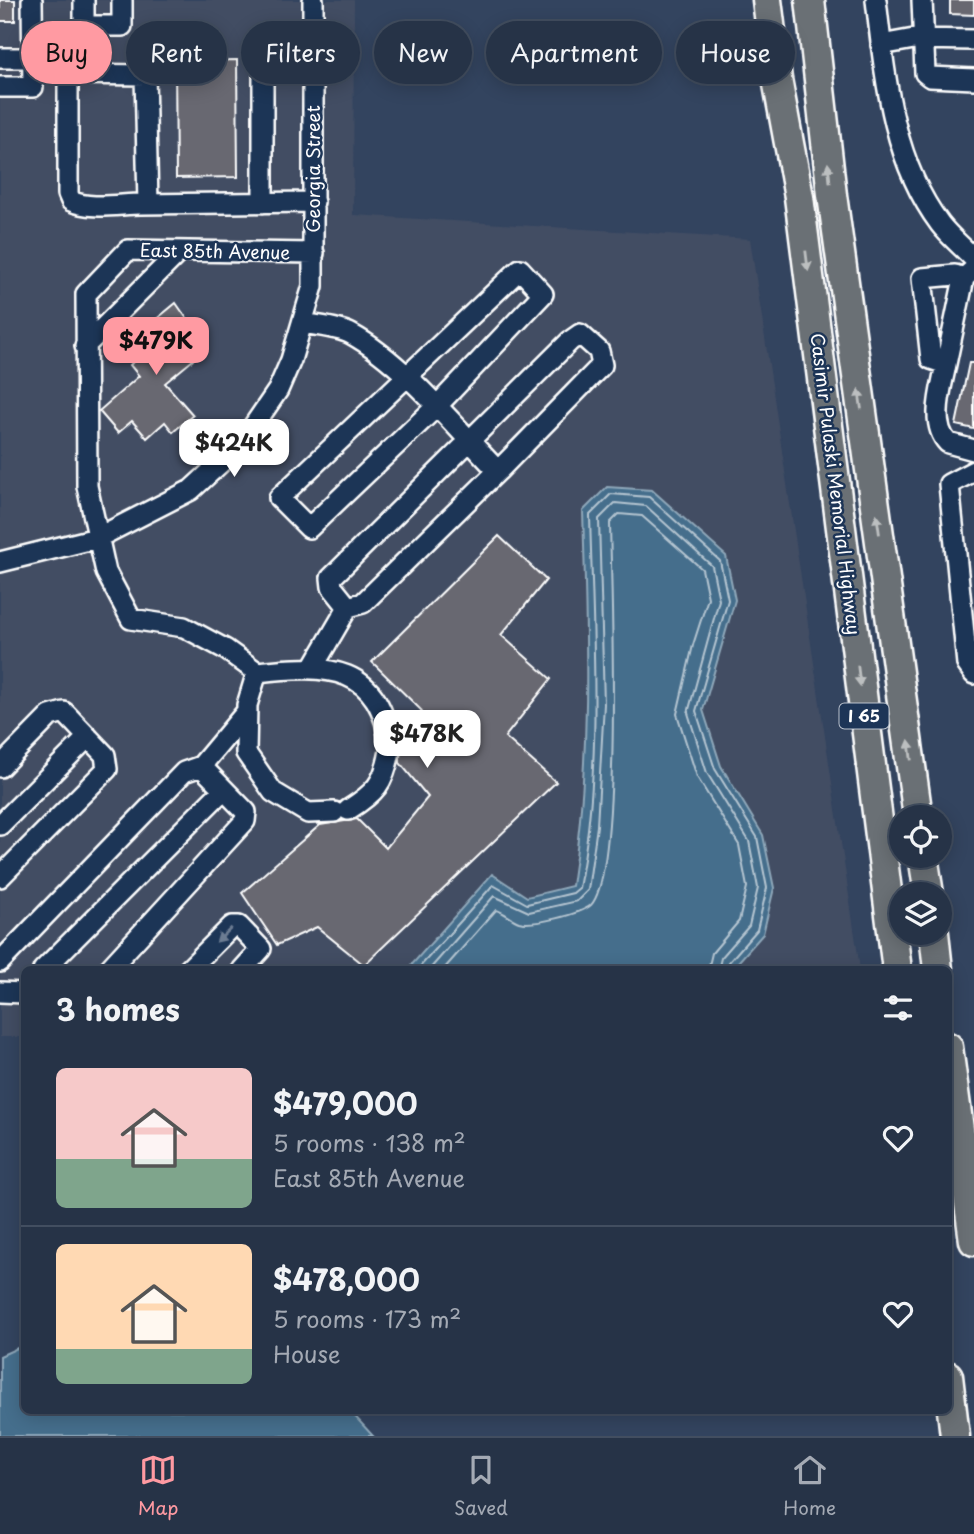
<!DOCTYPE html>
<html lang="en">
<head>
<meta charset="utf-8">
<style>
	:root { --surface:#263347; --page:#323f52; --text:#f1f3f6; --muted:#a4aab4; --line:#424e60; --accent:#ff9aa2 }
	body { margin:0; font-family:"Playpen Sans",sans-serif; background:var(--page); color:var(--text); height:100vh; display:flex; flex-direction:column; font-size:26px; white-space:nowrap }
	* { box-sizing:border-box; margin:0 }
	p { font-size:23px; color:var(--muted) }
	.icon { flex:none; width:38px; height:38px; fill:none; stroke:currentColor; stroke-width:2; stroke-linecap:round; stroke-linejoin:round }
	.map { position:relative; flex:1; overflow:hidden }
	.panel { position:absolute; left:21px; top:966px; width:931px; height:448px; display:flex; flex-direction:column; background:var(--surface); border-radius:10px; box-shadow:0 4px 18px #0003,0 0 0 2px var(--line) }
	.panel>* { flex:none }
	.banner { position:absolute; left:21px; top:21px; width:933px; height:63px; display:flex; gap:14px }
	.controls { position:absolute; left:889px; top:805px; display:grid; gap:14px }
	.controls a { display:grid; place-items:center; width:63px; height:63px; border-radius:50%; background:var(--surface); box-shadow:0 4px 18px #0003,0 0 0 2px var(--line); font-size:35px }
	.price { position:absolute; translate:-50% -60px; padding:0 16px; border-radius:14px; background:#fff; color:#222; font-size:23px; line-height:46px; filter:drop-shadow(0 2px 4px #0008) }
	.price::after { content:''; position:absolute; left:50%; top:42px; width:21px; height:16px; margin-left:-10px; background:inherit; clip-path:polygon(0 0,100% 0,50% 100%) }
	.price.current { background:var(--accent); color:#111 }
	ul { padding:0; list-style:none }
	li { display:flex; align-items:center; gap:21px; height:175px; padding:0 35px }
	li+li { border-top:2px solid var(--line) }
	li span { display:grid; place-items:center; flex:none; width:196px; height:140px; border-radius:10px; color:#555 }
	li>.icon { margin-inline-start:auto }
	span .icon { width:84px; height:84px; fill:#fffc; stroke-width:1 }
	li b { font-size:30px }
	h2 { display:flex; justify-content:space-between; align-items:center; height:84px; padding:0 35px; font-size:30px }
	.chip { padding:0 24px; border-radius:32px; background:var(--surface); box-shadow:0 4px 18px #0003,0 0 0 2px var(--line); font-size:24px; line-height:63px }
	.chip.current { background:var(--accent); color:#111 }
	.tab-bar { display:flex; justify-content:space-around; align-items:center; height:98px; border-top:2px solid var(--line); background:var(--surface); font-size:19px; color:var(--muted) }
	.tab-bar a { display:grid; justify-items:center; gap:4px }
	.tab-bar .current { color:var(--accent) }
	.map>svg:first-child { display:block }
</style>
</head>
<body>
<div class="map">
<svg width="974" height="1436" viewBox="0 0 974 1436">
	<rect width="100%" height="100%" fill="#33445f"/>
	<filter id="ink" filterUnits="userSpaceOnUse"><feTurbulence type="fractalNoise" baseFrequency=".0143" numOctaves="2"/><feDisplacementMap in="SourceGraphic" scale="14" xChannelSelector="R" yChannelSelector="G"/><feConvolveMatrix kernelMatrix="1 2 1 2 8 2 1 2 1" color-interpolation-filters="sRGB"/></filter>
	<g filter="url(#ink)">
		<path fill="#434e64" d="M 0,0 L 354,0 L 353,215 L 750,239 L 860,969 L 24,970 L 24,1037 L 0,1037 Z"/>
		<path fill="#456e8c" stroke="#8fa8ba" stroke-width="2" d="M 607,487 L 652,490 L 726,556 L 735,600 L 703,710 L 721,766 L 763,835 L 774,888 L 763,934 L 732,969 L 408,969 L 492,874 L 527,897 L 572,886 C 591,761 587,637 583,511 Z
			M 24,1345 L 24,1410 L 350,1411 L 373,1436 L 0,1436 L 0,1356 Z"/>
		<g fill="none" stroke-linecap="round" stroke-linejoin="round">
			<path stroke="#b5c5d1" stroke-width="2" d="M 417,970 L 493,885 L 527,904 L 573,893 L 579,888 C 603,766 593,639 590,515 L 611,494 L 649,497 L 720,561 L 728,600 L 696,711 L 715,769 L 757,837 L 767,888 L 757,930 L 729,962 L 727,970
				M 429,970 L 494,896 L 529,912 L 577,901 L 588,890 L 597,826 L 604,704 L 599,519 L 615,503 L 646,506 L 712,566 L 719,600 L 688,713 L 707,773 L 749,841 L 758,888 L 749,926 L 721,958 L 718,970
				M 443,970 L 496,910 C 504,912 511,919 519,922 C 532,926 581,914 591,905 C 623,872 611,581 610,523 L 619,514 L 642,516 L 702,569 L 708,598 L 693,645 L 677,714 L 697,777 L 739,845 L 747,887 L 739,921 L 712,953 L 708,970"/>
		</g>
		<path fill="#676771" stroke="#fff" stroke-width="2" d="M 0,0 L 15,0 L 15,21 L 0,21 Z
			M 950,0 L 974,0 L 974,15 L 950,14 Z
			M 237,60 L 238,177 L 176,178 L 175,61 Z
			M 176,303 L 201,339 L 186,353 L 193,360 L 165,383 L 193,415 L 173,432 L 165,422 L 147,438 L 132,421 L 118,433 L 99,411 L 139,376 L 130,365 L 146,348 L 140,341 L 147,327 Z
			M 969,363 L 974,363 L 974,429 L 956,425 Z
			M 499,536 L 546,580 L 501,635 L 551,679 L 505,737 L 556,782 L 364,965 L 317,927 L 277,945 L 242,893 L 320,825 L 357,819 L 386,848 L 428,797 L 400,763 L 400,737 L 422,711 L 372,662 Z"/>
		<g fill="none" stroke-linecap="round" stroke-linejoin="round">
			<g stroke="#fff" stroke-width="24">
				<path id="minor" d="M 84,0 L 84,26 L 122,26 L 122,0
					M 876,0 C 885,76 892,160 940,224 C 950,237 963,247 974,259
					M 922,0 L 925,73 L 930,77 L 974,79
					M 881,45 L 914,39 L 974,40
					M 0,58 L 33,58
					M 0,87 L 33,87 L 32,0
					M 263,203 L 263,77 L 266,66 L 278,62 L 314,61
					M 148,204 L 145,75 L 68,74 L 68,194 L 71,201 C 90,210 120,204 141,204 C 199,203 256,203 314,202
					M 520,269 L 543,294 L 436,407 L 309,528 L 279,498 Z
					M 964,278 L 955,275 L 922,278 L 931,359 L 946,364 L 964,278 L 974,269
					M 303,323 C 317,326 338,327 351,334 C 404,363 456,428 498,471 L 602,365 L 599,351 L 580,334 L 570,341 L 331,578 L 332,587 L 348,607 L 363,603 L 498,471
					M 85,346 L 180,251
					M 946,364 C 942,387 929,423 948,443 L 974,450
					M 974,471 L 949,484 L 967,664 L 974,674
					M 0,562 L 97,538 L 191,490 L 241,444 L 278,390 L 291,360 L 313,286 L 313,0
					M 313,667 L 348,607
					M 257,672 L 225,649 L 184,627 L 131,619 L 106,572 L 87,486 L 86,294 L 128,250 L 314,253
					M 201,766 L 247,711
					M 0,767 L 50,716 L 64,712 L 105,755 L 107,769 L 0,877
					M 348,810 C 375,793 384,784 390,751
					M 334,812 L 308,813 L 273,792 L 246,753 L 247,705 L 257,672 C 327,664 382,664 390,749
					M 0,825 L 88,737
					M 0,962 L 184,772 L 201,766 L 246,812 L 245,821 L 108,970
					M 43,970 L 223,790
					M 188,970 L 232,926 L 239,926 L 261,949 L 242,970
					M 0,992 L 24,993"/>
			</g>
			<g stroke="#fff" stroke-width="33">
				<path id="highway" d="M 767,0 L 777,79 L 799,197 L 897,970
					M 810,0 L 832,195 L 918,817
					M 923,856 L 929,894
					M 934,933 L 938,970
					M 948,1047 L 974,1241
					M 948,1376 L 955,1436"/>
			</g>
			<use href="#minor" stroke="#1d3557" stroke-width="19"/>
			<use href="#highway" stroke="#6b7074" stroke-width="28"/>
		</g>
		<defs><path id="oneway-solid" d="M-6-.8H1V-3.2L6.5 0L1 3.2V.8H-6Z" transform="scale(1.75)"/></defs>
		<g fill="#bcbfc0">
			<use href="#oneway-solid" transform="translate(829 173) rotate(-96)"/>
			<use href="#oneway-solid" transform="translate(807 261) rotate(83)"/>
			<use href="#oneway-solid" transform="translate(860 399) rotate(-98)"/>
			<use href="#oneway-solid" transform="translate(878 524) rotate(-98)"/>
			<use href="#oneway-solid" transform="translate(859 676) rotate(83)"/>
			<use href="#oneway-solid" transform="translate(910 750) rotate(-97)"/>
		</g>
		<use fill="#6c7c92" href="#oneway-solid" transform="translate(224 935) rotate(137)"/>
	</g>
	<g text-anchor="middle" stroke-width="5" stroke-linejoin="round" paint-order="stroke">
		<rect fill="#1d3557" stroke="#bbc2cd" stroke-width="2" x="839.5" y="703.5" width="49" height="25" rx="5"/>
		<g font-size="16" font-weight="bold" fill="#fff">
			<text x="864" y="722">I 65</text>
		</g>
		<g font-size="18" fill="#fff" stroke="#1d3557">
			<text transform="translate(314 169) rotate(-90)" y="6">Georgia Street</text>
			<text transform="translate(215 252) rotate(1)" y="6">East 85th Avenue</text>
			<text transform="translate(835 484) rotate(83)" y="6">Casimir Pulaski Memorial Highway</text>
		</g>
	</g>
</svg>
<div class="controls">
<a><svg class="icon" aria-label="locate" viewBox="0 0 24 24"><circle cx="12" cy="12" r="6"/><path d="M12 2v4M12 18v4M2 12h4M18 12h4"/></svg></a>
<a><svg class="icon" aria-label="layers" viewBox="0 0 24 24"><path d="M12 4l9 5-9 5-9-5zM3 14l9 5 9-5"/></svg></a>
</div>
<b class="price current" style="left:156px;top:377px">$479K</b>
<b class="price" style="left:234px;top:479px">$424K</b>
<b class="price" style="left:427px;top:770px">$478K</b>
<div class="banner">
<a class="chip current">Buy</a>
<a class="chip">Rent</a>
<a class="chip">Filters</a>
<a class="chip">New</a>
<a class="chip">Apartment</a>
<a class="chip">House</a>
</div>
<section class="panel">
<h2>3 homes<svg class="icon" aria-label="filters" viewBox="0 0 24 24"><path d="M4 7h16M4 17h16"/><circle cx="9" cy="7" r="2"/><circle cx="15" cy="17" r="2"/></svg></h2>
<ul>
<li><span style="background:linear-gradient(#f6c9c9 65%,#7fa58c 0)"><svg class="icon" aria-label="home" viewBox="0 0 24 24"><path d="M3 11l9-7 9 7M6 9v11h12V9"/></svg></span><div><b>$479,000</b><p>5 rooms · 138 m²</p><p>East 85th Avenue</p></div><svg class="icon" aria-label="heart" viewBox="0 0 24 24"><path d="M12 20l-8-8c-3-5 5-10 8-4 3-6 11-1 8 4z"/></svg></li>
<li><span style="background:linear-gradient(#ffd9b3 75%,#7fa58c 0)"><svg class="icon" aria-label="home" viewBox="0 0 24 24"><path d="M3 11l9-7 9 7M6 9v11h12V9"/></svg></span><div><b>$478,000</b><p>5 rooms · 173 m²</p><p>House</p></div><svg class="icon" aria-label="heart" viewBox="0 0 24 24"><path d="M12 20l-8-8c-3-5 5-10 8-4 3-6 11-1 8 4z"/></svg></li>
</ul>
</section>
</div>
<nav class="tab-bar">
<a class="current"><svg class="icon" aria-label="map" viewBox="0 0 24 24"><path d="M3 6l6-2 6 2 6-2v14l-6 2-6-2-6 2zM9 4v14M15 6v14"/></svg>Map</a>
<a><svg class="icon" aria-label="saved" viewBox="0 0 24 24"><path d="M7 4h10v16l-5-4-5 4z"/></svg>Saved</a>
<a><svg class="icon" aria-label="home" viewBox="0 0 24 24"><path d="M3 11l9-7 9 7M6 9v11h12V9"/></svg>Home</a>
</nav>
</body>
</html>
